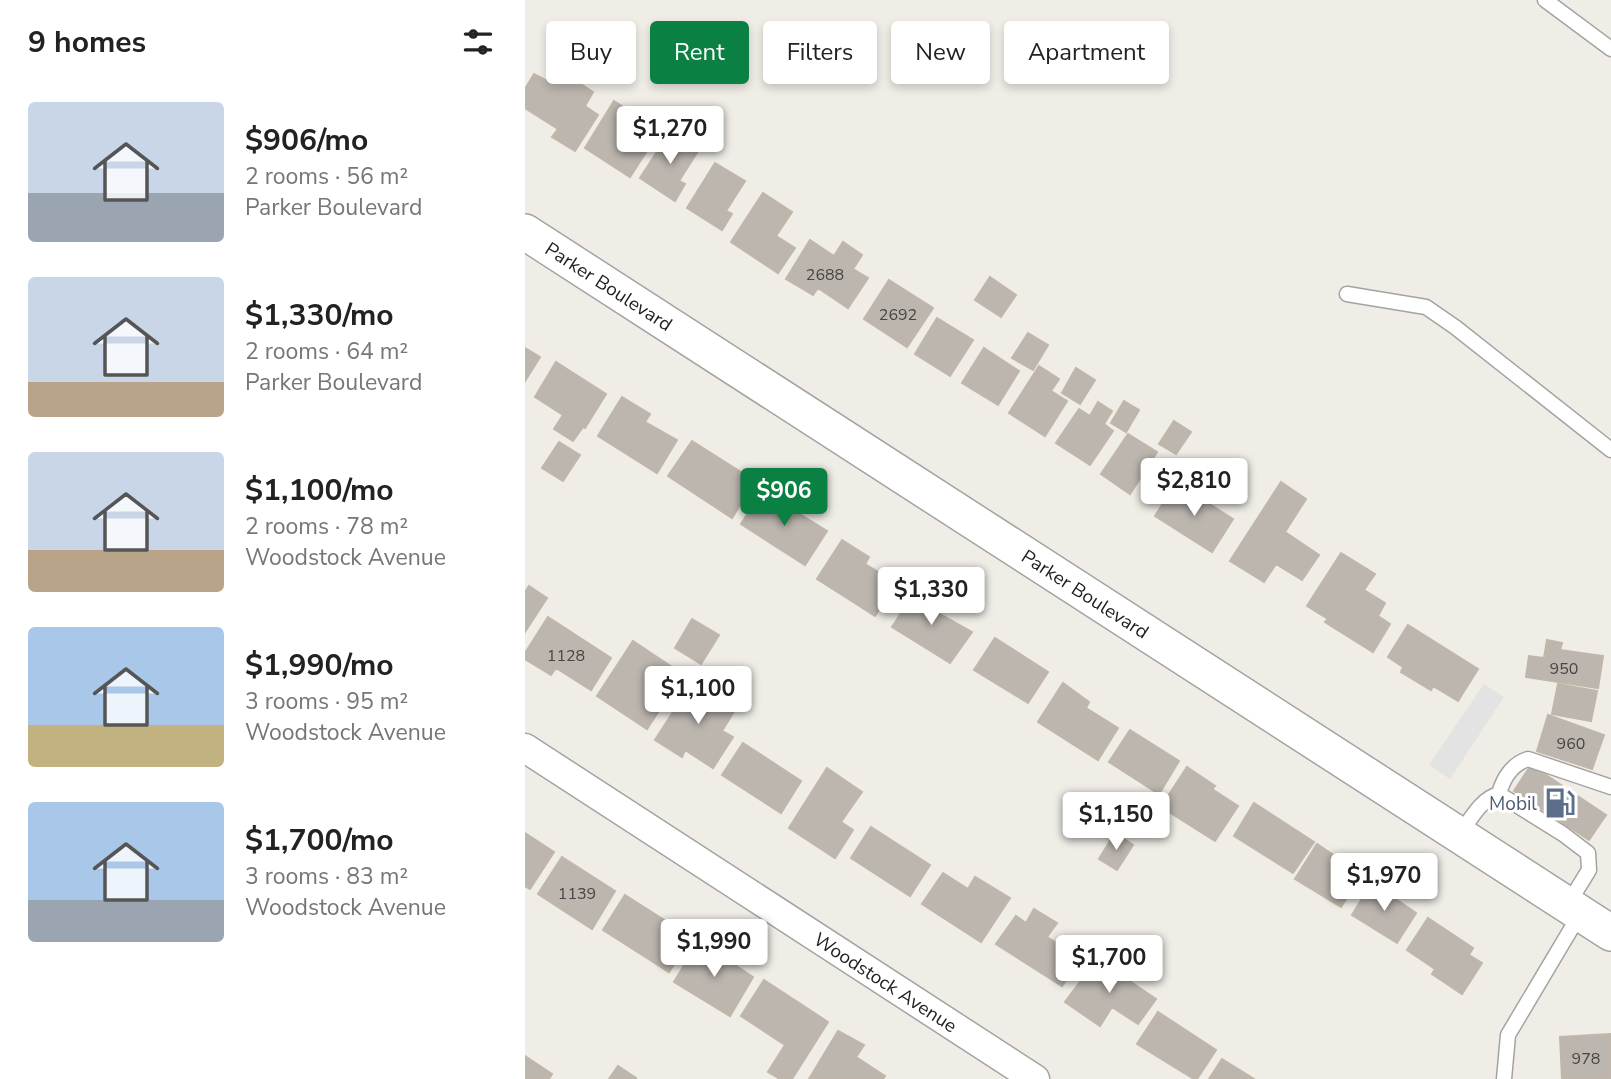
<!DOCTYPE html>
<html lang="en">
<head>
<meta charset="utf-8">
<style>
	:root { --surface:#fff; --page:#f2f2f2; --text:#222; --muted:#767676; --accent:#0b8043 }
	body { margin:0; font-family:"Nunito Sans",sans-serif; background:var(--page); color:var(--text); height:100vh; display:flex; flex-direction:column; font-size:26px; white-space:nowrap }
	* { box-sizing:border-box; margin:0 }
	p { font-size:23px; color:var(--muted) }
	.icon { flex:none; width:38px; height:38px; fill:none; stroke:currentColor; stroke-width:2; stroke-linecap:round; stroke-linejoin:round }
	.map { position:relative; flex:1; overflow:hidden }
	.details { display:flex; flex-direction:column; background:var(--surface); width:525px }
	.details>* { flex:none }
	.banner { position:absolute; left:21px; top:21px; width:665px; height:63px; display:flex; gap:14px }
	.price { position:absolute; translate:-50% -60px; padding:0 16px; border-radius:7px; background:#fff; color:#222; font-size:23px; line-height:46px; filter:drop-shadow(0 2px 4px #0008) }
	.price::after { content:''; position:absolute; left:50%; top:42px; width:21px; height:16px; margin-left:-10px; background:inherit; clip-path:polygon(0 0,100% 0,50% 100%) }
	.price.on { background:var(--accent); color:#fff }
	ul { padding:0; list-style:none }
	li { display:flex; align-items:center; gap:21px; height:175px; padding:0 28px }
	li span { display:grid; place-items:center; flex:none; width:196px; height:140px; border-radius:7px; color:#555 }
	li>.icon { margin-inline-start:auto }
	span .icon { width:84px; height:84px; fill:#fffc; stroke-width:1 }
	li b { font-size:30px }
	h2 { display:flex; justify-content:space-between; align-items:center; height:84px; padding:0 28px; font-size:30px }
	.tag { padding:0 24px; border-radius:7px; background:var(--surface); box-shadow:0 4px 10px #0003; font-size:24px; line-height:63px }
	.tag.on { background:var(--accent); color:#fff }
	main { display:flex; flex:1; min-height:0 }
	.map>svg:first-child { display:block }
</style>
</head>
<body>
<main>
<section class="details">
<h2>9 homes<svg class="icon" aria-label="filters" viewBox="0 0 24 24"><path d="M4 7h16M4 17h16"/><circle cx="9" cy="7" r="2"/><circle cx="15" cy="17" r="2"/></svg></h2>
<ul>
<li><span style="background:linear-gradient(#c9d6e8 65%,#9aa5b1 0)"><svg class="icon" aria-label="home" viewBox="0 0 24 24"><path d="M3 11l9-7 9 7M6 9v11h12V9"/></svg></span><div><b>$906/mo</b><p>2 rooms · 56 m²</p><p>Parker Boulevard</p></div></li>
<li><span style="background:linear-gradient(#c9d6e8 75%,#b9a48a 0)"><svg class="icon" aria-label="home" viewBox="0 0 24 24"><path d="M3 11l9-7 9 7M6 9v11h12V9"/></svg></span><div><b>$1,330/mo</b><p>2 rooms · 64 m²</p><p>Parker Boulevard</p></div></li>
<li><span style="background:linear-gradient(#c9d6e8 70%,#b9a48a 0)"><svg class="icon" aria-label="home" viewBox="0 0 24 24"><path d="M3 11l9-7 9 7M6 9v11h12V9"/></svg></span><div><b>$1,100/mo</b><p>2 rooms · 78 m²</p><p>Woodstock Avenue</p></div></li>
<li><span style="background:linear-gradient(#a9c7e8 70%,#c2b280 0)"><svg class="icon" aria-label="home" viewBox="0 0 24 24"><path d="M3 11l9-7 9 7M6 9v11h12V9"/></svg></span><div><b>$1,990/mo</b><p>3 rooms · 95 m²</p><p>Woodstock Avenue</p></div></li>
<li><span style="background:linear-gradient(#a9c7e8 70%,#9aa5b1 0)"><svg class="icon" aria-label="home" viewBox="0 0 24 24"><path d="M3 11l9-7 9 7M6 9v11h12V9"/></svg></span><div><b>$1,700/mo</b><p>3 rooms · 83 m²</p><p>Woodstock Avenue</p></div></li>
</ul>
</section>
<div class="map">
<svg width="1086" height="1079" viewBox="0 0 1086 1079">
	<rect width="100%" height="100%" fill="#efede6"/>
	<path fill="#e3e3e3" d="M 959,684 L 979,697 L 925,779 L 904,765 Z"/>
	<path fill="#bcb6af" stroke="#c0b6a9" stroke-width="2" d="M 31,68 L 68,92 L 60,106 L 73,115 L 50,151 L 27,137 L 33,129 L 0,108 L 0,89 L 9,74 L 22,81 Z
		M 89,101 L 119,120 L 107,139 L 123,149 L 105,177 L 60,148 Z
		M 145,132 L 173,151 L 154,181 L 160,184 L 150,201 L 115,178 Z
		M 190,163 L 220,181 L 201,211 L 207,214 L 197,230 L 162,208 Z
		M 238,193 L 267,212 L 251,236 L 270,248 L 253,273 L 206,242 Z
		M 285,240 L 309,256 L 318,242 L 337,255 L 328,269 L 343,278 L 323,308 L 293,288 L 288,295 L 261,279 Z
		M 465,277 L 491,295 L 476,317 L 450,300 Z
		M 364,280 L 408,308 L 382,347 L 339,319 Z
		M 412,318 L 448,340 L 425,376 L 390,354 Z
		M 503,333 L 523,345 L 508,370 L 487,358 Z
		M 0,348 L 15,357 L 0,381 Z
		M 459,348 L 494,371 L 473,405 L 437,383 Z
		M 31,362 L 81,394 L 60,428 L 58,427 L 48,441 L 29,429 L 38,415 L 10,397 Z
		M 514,366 L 534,379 L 526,391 L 542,401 L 520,436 L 484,413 Z
		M 551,368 L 570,380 L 555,404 L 537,393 Z
		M 97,397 L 125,414 L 120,422 L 152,440 L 132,473 L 73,436 Z
		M 599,401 L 614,410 L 601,432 L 586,423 Z
		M 573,402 L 587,411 L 579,424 L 588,431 L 565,465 L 531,443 L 554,409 L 565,416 Z
		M 649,421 L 666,432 L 651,454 L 634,444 Z
		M 603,434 L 632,452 L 605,494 L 576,474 Z
		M 167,441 L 230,481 L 207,518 L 143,476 Z
		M 34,442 L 55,455 L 38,481 L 17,468 Z
		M 756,482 L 781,499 L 760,532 L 794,555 L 777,580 L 751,564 L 739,582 L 705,561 Z
		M 651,483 L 708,519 L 687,552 L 630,516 Z
		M 237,491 L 302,531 L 280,565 L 216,524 Z
		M 317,540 L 344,557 L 340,564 L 372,583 L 350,616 L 292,579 Z
		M 816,553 L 850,574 L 839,590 L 860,603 L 853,616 L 865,624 L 848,652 L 800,622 L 803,619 L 782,606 Z
		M 4,586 L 22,598 L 0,632 L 0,592 Z
		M 392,589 L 418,605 L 413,613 L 447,632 L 425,663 L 367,627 Z
		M 23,617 L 86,658 L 66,690 L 31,668 L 26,675 L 0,659 L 0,653 Z
		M 167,619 L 194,635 L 176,664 L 150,648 Z
		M 883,625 L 953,669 L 933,701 L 908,686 L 906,690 L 876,672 L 878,667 L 863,657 Z
		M 470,638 L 523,672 L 503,703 L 449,670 Z
		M 1022,640 L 1037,643 L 1035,650 L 1078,656 L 1073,688 L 1001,677 L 1004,656 L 1019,658 Z
		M 108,641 L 147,667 L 133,688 L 144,695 L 122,729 L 72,696 Z
		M 168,681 L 211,708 L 197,731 L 208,737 L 188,768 L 160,750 L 157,757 L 130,740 Z
		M 538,683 L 564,702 L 561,708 L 593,728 L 573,760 L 513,722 Z
		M 1033,684 L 1072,691 L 1066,721 L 1027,714 Z
		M 1023,715 L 1079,735 L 1067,769 L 1012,751 Z
		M 605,730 L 654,761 L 634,794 L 584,762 Z
		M 218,743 L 276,781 L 256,813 L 197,775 Z
		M 1006,765 L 1081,815 L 1064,840 L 989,791 Z
		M 662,767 L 690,786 L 687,789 L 713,806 L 690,841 L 636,807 Z
		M 302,768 L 337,792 L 316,822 L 328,830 L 310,858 L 264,828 Z
		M 729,803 L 789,842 L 768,873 L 709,836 Z
		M 346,827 L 405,865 L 385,896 L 326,858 Z
		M 0,833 L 29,852 L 5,889 L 0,886 Z
		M 590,833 L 608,845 L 592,870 L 574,859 Z
		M 792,844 L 837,874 L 816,907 L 770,879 Z
		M 37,857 L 90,891 L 67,929 L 13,894 Z
		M 418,873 L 443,889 L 450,877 L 485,898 L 456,942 L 397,904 Z
		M 847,883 L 891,913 L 872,943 L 827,915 Z
		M 100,895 L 166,937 L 144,972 L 78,930 Z
		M 509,909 L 532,923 L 522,937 L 555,958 L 537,986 L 471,944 L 491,916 L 501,923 Z
		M 903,918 L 948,948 L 944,955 L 957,963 L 937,994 L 907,974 L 910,969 L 882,950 Z
		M 174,941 L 228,977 L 205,1016 L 149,982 Z
		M 572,959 L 631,999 L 613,1024 L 587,1007 L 575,1026 L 540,1002 Z
		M 239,980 L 303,1022 L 267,1079 L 255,1079 L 243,1072 L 260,1045 L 216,1016 Z
		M 633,1012 L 691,1050 L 672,1079 L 669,1079 L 612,1044 Z
		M 313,1031 L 339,1045 L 331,1057 L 360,1076 L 358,1079 L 284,1079 Z
		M 1086,1034 L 1086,1079 L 1037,1079 L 1035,1037 Z
		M 0,1056 L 27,1074 L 24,1079 L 0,1079 Z
		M 697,1059 L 729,1079 L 684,1079 Z
		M 93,1066 L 111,1078 L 110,1079 L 84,1079 Z"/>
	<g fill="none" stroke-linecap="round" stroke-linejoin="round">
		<g stroke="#a3a3a3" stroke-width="17">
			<path id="service" d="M 1020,0 L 1086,49
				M 822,294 L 901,307 L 930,327 L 1086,450
				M 974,794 C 978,779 987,764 1003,759 L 1086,787
				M 934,835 C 945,821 955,799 974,794 L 1038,834 L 1063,853 L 1064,870 L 1043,904
				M 979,1079 L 983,1035 L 1055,914"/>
		</g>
		<g stroke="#a3a3a3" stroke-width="31">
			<g id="minor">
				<path id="s1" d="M 0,748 L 510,1079"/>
			</g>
		</g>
		<g stroke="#a3a3a3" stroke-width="38">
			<g id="tertiary">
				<path id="s2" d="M 0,232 L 1086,933"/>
			</g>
		</g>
		<use href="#service" stroke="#fff" stroke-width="14"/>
		<use href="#minor" stroke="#fff" stroke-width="28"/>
		<use href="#tertiary" stroke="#fff" stroke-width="35"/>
	</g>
	<defs>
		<g id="fuel-bare" transform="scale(2.415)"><path d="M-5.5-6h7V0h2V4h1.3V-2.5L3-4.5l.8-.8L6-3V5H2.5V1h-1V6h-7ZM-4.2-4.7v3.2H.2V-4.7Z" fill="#5c6f8a" stroke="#fff" stroke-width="2.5" paint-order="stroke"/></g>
	</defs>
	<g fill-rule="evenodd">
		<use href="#fuel-bare" x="1035" y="803"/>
	</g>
	<g text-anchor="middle" stroke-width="6" stroke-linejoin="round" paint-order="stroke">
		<g font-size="16" fill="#464543">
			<text x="300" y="280">2688</text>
			<text x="373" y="320">2692</text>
			<text x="41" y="661">1128</text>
			<text x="1039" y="674">950</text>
			<text x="1046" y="749">960</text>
			<text x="52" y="899">1139</text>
			<text x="1061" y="1064">978</text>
		</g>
		<g font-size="19" fill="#1f1f1f" stroke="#fff">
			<text dy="7" stroke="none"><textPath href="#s2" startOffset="100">Parker Boulevard</textPath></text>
			<text dy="7" stroke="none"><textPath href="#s2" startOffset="667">Parker Boulevard</textPath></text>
			<text dy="7" stroke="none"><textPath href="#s1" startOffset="430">Woodstock Avenue</textPath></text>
		</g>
		<g font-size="19" fill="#4e5e75" stroke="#fff" text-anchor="end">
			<text x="1012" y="810">Mobil</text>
		</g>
	</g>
</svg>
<b class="price" style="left:145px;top:166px">$1,270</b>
<b class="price" style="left:669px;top:518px">$2,810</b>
<b class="price on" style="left:259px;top:528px">$906</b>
<b class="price" style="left:406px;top:627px">$1,330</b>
<b class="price" style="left:173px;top:726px">$1,100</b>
<b class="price" style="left:591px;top:852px">$1,150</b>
<b class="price" style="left:859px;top:913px">$1,970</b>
<b class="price" style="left:189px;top:979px">$1,990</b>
<b class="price" style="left:584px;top:995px">$1,700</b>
<div class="banner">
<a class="tag">Buy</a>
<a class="tag on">Rent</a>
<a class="tag">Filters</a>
<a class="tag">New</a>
<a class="tag">Apartment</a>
</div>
</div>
</main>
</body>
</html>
